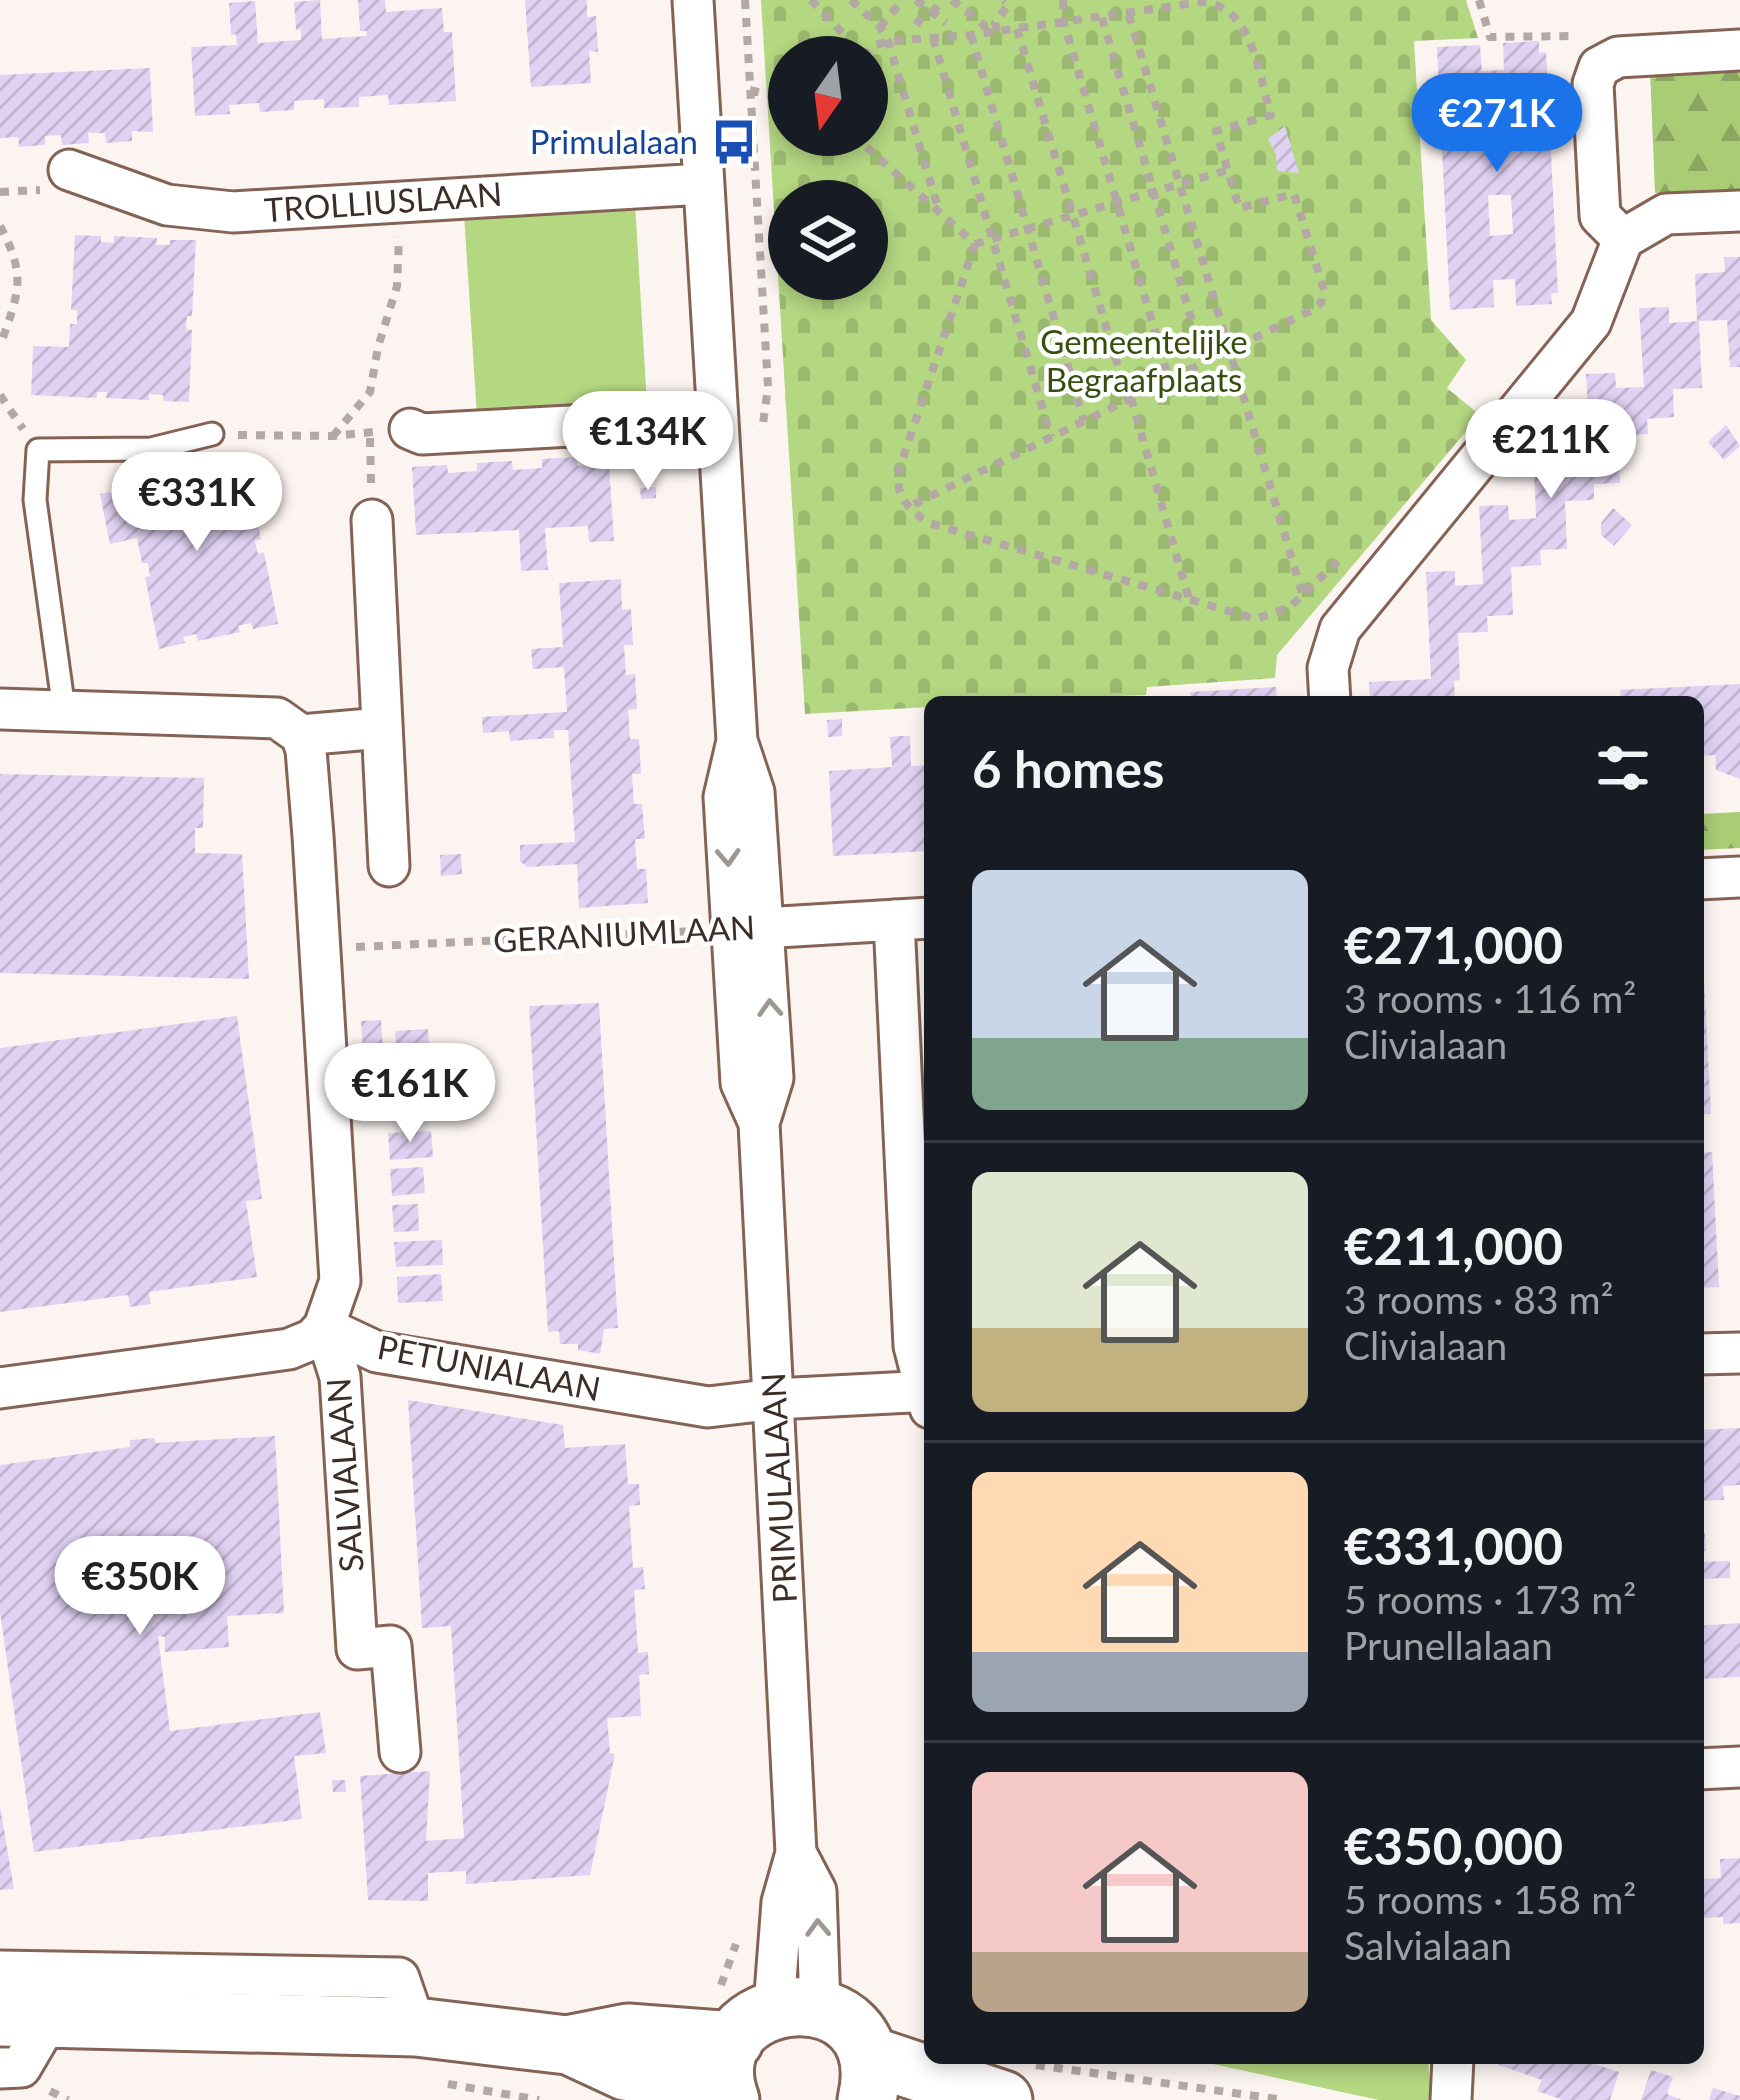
<!DOCTYPE html>
<html lang="en">
<head>
<meta charset="utf-8">
<style>
	:root { --surface:#171b24; --page:#242831; --text:#f1f3f6; --muted:#9ea1a6; --line:#363941; --accent:#1a73e8 }
	body { margin:0; font-family:Lato,sans-serif; background:var(--page); color:var(--text); height:100vh; display:flex; flex-direction:column; font-size:45px; white-space:nowrap }
	* { box-sizing:border-box; margin:0 }
	p { font-size:39px; color:var(--muted) }
	.icon { flex:none; width:66px; height:66px; fill:none; stroke:currentColor; stroke-width:2; stroke-linecap:round; stroke-linejoin:round }
	.map { position:relative; flex:1; overflow:hidden }
	.side { position:absolute; left:924px; top:696px; width:780px; height:1368px; display:flex; flex-direction:column; background:var(--surface); border-radius:18px; box-shadow:0 6px 18px #0003 }
	.side>* { flex:none }
	.needle { width:78px; rotate:194deg }
	.buttons { position:absolute; left:768px; top:36px; display:grid; gap:24px }
	.buttons a { display:grid; place-items:center; width:120px; height:120px; border-radius:50%; background:var(--surface); box-shadow:0 6px 18px #0003; font-size:60px }
	.price { position:absolute; translate:-50% -102px; padding:0 27px; border-radius:42px; background:#fff; color:#222; font-size:39px; line-height:78px; filter:drop-shadow(0 3px 6px #0008) }
	.price::after { content:''; position:absolute; left:50%; top:72px; width:36px; height:27px; margin-left:-18px; background:inherit; clip-path:polygon(0 0,100% 0,50% 100%) }
	.price.active { background:var(--accent); color:#fff }
	ul { padding:0; list-style:none }
	li { display:flex; align-items:center; gap:36px; height:300px; padding:0 48px }
	li+li { border-top:3px solid var(--line) }
	li span { display:grid; place-items:center; flex:none; width:336px; height:240px; border-radius:18px; color:#555 }
	li>.icon { margin-inline-start:auto }
	span .icon { width:144px; height:144px; fill:#fffc; stroke-width:1 }
	li b { font-size:51px }
	h2 { display:flex; justify-content:space-between; align-items:center; height:144px; padding:0 48px; font-size:51px }
	.map>svg:first-child { display:block }
</style>
</head>
<body>
<div class="map">
<svg width="1740" height="2100" viewBox="0 0 1740 2100">
	<defs>
		<pattern id="forest-firs" width="22" height="20" patternUnits="userSpaceOnUse" patternTransform="scale(3)"><rect width="22" height="20" fill="#a9cc75"/><path d="M5 1l3.5 6h-7zM16 11l3.5 6h-7z" fill="#8ba660"/></pattern>
		<pattern id="cemetery-stones" width="16" height="16" patternUnits="userSpaceOnUse" patternTransform="scale(3)"><rect width="16" height="16" fill="#b4d782"/><path d="M2 7V4a2 2 0 0 1 4 0v3zM10 15v-3a2 2 0 0 1 4 0v3z" fill="#9cb970"/></pattern>
		<pattern id="building-hatch" width="6" height="6" patternUnits="userSpaceOnUse" patternTransform="scale(3)"><rect width="6" height="6" fill="#e1d2f3"/><path d="M-1 1l2-2M0 6l6-6M5 7l2-2" fill="none" stroke="#c2b5d0"/></pattern>
	</defs>
	<rect width="100%" height="100%" fill="#fcf4f1"/>
	<path fill="#b4d782" d="M 635,203 L 647,405 L 477,416 L 464,214 Z
		M 1185,2058 L 1428,2058 L 1431,2100 L 1379,2100 Z"/>
	<path fill="url(#forest-firs)" d="M 1740,66 L 1740,190 L 1655,193 L 1650,70 Z
		M 1740,812 L 1740,848 L 1698,850 L 1698,814 Z"/>
	<path fill="url(#cemetery-stones)" fill-rule="evenodd" d="M 761,0 L 1466,0 L 1478,38 L 1414,41 L 1431,320 L 1466,360 L 1447,388 L 1480,415 L 1277,655 L 1275,678 L 1147,687 L 1146,695 L 930,702 L 930,707 L 805,714 ZM 789,57 L 867,57 L 867,135 L 789,135 ZM 789,201 L 867,201 L 867,279 L 789,279 Z"/>
	<path fill="url(#building-hatch)" fill-rule="evenodd" d="M 320,0 L 322,39 L 367,36 L 366,31 L 360,31 L 358,0 L 385,0 L 386,12 L 442,8 L 444,32 L 452,32 L 456,101 L 389,105 L 388,95 L 359,97 L 359,107 L 324,108 L 324,99 L 294,101 L 294,110 L 260,112 L 259,103 L 229,105 L 230,114 L 195,116 L 191,47 L 237,45 L 236,34 L 231,35 L 229,3 L 255,1 L 258,43 L 301,40 L 301,29 L 296,30 L 294,2 Z
		M 525,0 L 587,0 L 587,17 L 596,16 L 598,52 L 589,51 L 591,83 L 531,87 Z
		M 1539,41 L 1539,53 L 1546,52 L 1558,293 L 1551,293 L 1552,304 L 1516,306 L 1515,279 L 1493,280 L 1494,307 L 1450,310 L 1437,47 L 1480,45 L 1482,71 L 1504,70 L 1503,43 ZM 1507,115 L 1509,155 L 1486,156 L 1484,116 ZM 1488,195 L 1511,195 L 1513,234 L 1490,236 Z
		M 150,68 L 153,132 L 132,131 L 132,141 L 106,143 L 105,133 L 88,133 L 89,143 L 62,145 L 61,135 L 45,136 L 45,145 L 19,147 L 18,137 L 0,138 L 0,75 Z
		M 1285,126 L 1299,173 L 1277,171 L 1276,154 L 1268,139 Z
		M 75,235 L 101,236 L 101,242 L 114,243 L 114,236 L 157,238 L 156,245 L 170,245 L 170,240 L 196,240 L 192,316 L 187,316 L 186,329 L 192,330 L 189,402 L 163,401 L 163,395 L 149,394 L 149,400 L 106,398 L 107,392 L 97,392 L 97,398 L 31,395 L 33,346 L 69,347 L 70,324 L 77,324 L 77,310 L 71,310 Z
		M 1724,257 L 1740,257 L 1740,367 L 1730,367 L 1727,320 L 1697,321 L 1695,274 L 1725,272 Z
		M 1669,307 L 1669,323 L 1699,321 L 1702,388 L 1673,389 L 1674,417 L 1647,419 L 1648,434 L 1618,436 L 1620,483 L 1594,484 L 1594,500 L 1565,501 L 1567,549 L 1540,550 L 1541,565 L 1511,567 L 1513,615 L 1487,616 L 1488,632 L 1458,633 L 1460,680 L 1454,681 L 1455,702 L 1370,702 L 1369,682 L 1431,679 L 1426,572 L 1455,571 L 1455,586 L 1483,584 L 1479,506 L 1508,505 L 1509,520 L 1536,518 L 1533,441 L 1561,439 L 1562,454 L 1590,453 L 1586,374 L 1615,373 L 1616,388 L 1644,387 L 1639,308 Z
		M 1726,425 L 1740,446 L 1724,460 L 1708,442 Z
		M 577,457 L 577,466 L 609,464 L 614,541 L 589,542 L 588,526 L 545,528 L 548,570 L 521,571 L 519,530 L 416,535 L 412,467 L 447,465 L 448,473 L 477,471 L 477,463 L 512,461 L 513,470 L 542,468 L 542,459 Z
		M 246,465 L 261,539 L 255,541 L 258,554 L 264,552 L 278,624 L 253,629 L 251,623 L 238,626 L 240,632 L 198,641 L 196,634 L 183,637 L 185,643 L 159,649 L 145,577 L 150,576 L 148,563 L 142,563 L 137,538 L 110,544 L 100,494 L 156,484 L 157,490 L 167,488 L 165,481 L 207,473 L 209,479 L 218,477 L 217,471 Z
		M 656,487 L 656,498 L 641,499 L 640,488 Z
		M 1613,508 L 1632,525 L 1614,546 L 1601,535 L 1601,523 Z
		M 621,579 L 622,610 L 631,609 L 633,645 L 624,645 L 626,675 L 635,674 L 637,709 L 628,710 L 630,739 L 639,739 L 641,774 L 632,774 L 634,804 L 642,804 L 645,839 L 635,839 L 637,869 L 646,869 L 648,903 L 579,908 L 577,864 L 527,867 L 520,861 L 520,845 L 575,842 L 568,730 L 554,730 L 554,738 L 510,741 L 509,731 L 483,733 L 482,717 L 567,712 L 564,667 L 533,669 L 531,649 L 563,647 L 559,583 Z
		M 1740,684 L 1740,779 L 1716,770 L 1715,755 L 1698,756 L 1698,702 L 1621,702 L 1620,690 Z
		M 1276,687 L 1277,702 L 1191,702 L 1190,692 Z
		M 842,719 L 842,736 L 828,737 L 827,720 Z
		M 901,736 L 910,736 L 911,766 L 930,765 L 930,851 L 833,856 L 829,771 L 892,767 L 890,737 Z
		M 0,774 L 204,778 L 203,828 L 195,828 L 195,853 L 242,854 L 249,979 L 0,973 Z
		M 461,854 L 462,874 L 441,876 L 440,855 Z
		M 1698,979 L 1704,979 L 1711,1114 L 1698,1115 Z
		M 599,1003 L 618,1328 L 604,1329 L 600,1354 L 578,1350 L 578,1344 L 560,1344 L 559,1331 L 548,1332 L 529,1006 Z
		M 237,1016 L 262,1199 L 246,1201 L 257,1277 L 149,1292 L 151,1304 L 130,1307 L 128,1295 L 0,1312 L 0,1048 Z
		M 381,1020 L 383,1050 L 363,1051 L 361,1021 Z
		M 428,1029 L 429,1048 L 396,1050 L 395,1031 Z
		M 422,1057 L 424,1086 L 385,1088 L 384,1059 Z
		M 418,1106 L 419,1121 L 397,1122 L 396,1108 Z
		M 431,1131 L 433,1157 L 390,1160 L 388,1133 Z
		M 1712,1152 L 1719,1287 L 1698,1288 L 1698,1153 Z
		M 423,1167 L 425,1193 L 392,1196 L 390,1169 Z
		M 418,1204 L 419,1231 L 394,1232 L 392,1205 Z
		M 442,1240 L 443,1265 L 396,1267 L 394,1242 Z
		M 441,1274 L 443,1301 L 398,1303 L 397,1277 Z
		M 408,1400 L 563,1425 L 565,1448 L 625,1444 L 628,1484 L 639,1484 L 640,1505 L 629,1506 L 633,1568 L 643,1567 L 645,1589 L 634,1590 L 638,1653 L 648,1652 L 649,1674 L 639,1675 L 641,1716 L 607,1718 L 610,1753 L 615,1754 L 590,1875 L 466,1884 L 466,1871 L 428,1873 L 428,1901 L 368,1900 L 360,1776 L 430,1771 L 426,1841 L 464,1838 L 451,1626 L 422,1628 Z
		M 1740,1428 L 1740,1485 L 1723,1486 L 1724,1500 L 1698,1501 L 1698,1430 Z
		M 275,1436 L 284,1613 L 227,1616 L 229,1647 L 165,1652 L 165,1637 L 158,1636 L 170,1731 L 320,1712 L 326,1753 L 294,1756 L 302,1819 L 34,1852 L 0,1612 L 0,1465 L 130,1447 L 130,1440 L 154,1438 L 156,1443 Z
		M 1698,1533 L 1705,1533 L 1706,1551 L 1698,1551 Z
		M 1730,1561 L 1730,1578 L 1698,1579 L 1698,1562 Z
		M 1740,1623 L 1740,1677 L 1698,1679 L 1698,1626 Z
		M 332,1780 L 345,1780 L 346,1792 L 333,1792 Z
		M 0,1806 L 14,1889 L 0,1890 Z
		M 1740,1858 L 1740,1923 L 1723,1924 L 1723,1917 L 1703,1918 L 1701,1879 L 1721,1878 L 1720,1859 Z
		M 1500,2058 L 1576,2058 L 1619,2072 L 1610,2100 L 1563,2100 L 1537,2091 L 1542,2080 L 1499,2065 Z
		M 1651,2070 L 1673,2077 L 1667,2094 L 1682,2100 L 1641,2100 Z
		M 1713,2088 L 1740,2096 L 1740,2100 L 1709,2100 Z"/>
	<g fill="none" stroke-linecap="round" stroke-linejoin="round">
		<g stroke="#846355" stroke-width="27">
			<path id="service" d="M 64,710 L 35,500 L 38,450 L 151,449 L 212,434"/>
		</g>
		<g stroke="#846355" stroke-width="45">
			<path id="minor" d="M 693,0 L 737,741 L 754,792 L 773,1078 L 759,1123 L 796,1853 L 782,1902 L 774,2007
				M 69,170 L 167,205 L 233,212 L 703,184
				M 1623,239 L 1666,214 L 1740,211
				M 410,429 L 422,434 L 718,418
				M 372,520 L 389,866
				M 1330,702 L 1328,668 L 1340,629 L 1591,322 L 1623,239 L 1600,216 L 1593,84 L 1599,67 L 1618,57 L 1740,50
				M 0,709 L 277,718 L 301,735
				M 301,735 L 306,750 L 313,836 L 340,1281 L 324,1327 L 340,1377 L 357,1649 L 391,1646 L 400,1752
				M 301,735 L 382,728
				M 737,741 L 724,797 L 741,1083 L 759,1123
				M 1698,879 L 1740,877
				M 894,920 L 914,1346 L 930,1408
				M 744,929 L 930,918
				M 1698,1354 L 1740,1353
				M 0,1388 L 289,1349 L 313,1339 L 324,1327 L 377,1352 L 708,1407 L 775,1399 L 930,1391
				M 1698,1769 L 1740,1767
				M 796,1853 L 816,1891 L 820,2007
				M 0,1971 L 399,1978 L 416,2027
				M 0,2068 L 21,2067 L 51,2016
				M 1451,2100 L 1453,2058"/>
		</g>
		<g stroke="#846355" stroke-width="63">
			<path id="secondary" d="M 0,2017 L 416,2027 L 567,2045 L 628,2033 L 734,2041
				M 571,2046 L 625,2071 L 725,2087
				M 868,2055 L 1003,2100
				M 730,2100 C 688,1986 898,1966 867,2100"/>
		</g>
		<path stroke="#b3a8a4" stroke-width="8" stroke-dasharray="9 9" stroke-linecap="butt" d="M 745,0 L 768,387 L 762,431
			M 811,0 L 848,39 L 832,57
			M 851,0 L 880,27 L 888,41 L 939,211
			M 916,0 L 946,23
			M 952,0 L 984,25 L 986,33
			M 1063,0 L 1064,23 L 1169,379
			M 1479,0 L 1490,37 L 1576,36
			M 932,13 L 942,0
			M 1129,15 L 1303,596
			M 1102,18 L 1204,362
			M 916,25 L 928,9
			M 880,27 L 903,0
			M 1017,29 L 1128,400
			M 997,31 L 995,23 L 1009,4 L 1004,0
			M 971,35 L 1084,421
			M 933,38 L 1051,437
			M 864,57 L 873,46 L 888,41 L 971,35 L 1201,2 C 1253,5 1258,73 1271,115 L 1216,131 L 1239,208 L 1294,194 L 1324,290 L 1321,303 L 1312,310 L 908,507
			M 750,90 L 789,99
			M 853,135 L 975,244
			M 0,192 L 40,190
			M 0,226 C 28,278 18,294 0,346
			M 975,244 L 899,470 C 894,495 909,510 929,523 L 1256,619 L 1290,607 L 1341,558
			M 975,244 L 1228,170
			M 0,395 L 23,429
			M 1131,398 L 1189,599
			M 238,435 L 333,436 L 373,432
			M 333,436 L 370,392 L 378,347 L 397,286 L 399,237
			M 370,438 L 371,483
			M 356,947 L 695,931
			M 721,1985 L 736,1944
			M 1036,2065 L 1284,2100
			M 448,2084 L 539,2100
			M 50,2091 L 68,2100"/>
		<use href="#service" stroke="#fff" stroke-width="21"/>
		<use href="#minor" stroke="#fff" stroke-width="39"/>
		<use href="#secondary" stroke="#fff" stroke-width="57"/>
	</g>
	<defs><path id="oneway-chevron" d="M-2-3.5L2.5 0L-2 3.5" fill="none" stroke-width="1.6" stroke-linecap="round" stroke-linejoin="round" transform="scale(3)"/></defs>
	<g stroke="#9e9693">
		<use href="#oneway-chevron" transform="translate(728 857) rotate(87)"/>
		<use href="#oneway-chevron" transform="translate(770 1008) rotate(-93)"/>
		<use href="#oneway-chevron" transform="translate(818 1928) rotate(-92)"/>
	</g>
	<defs>
		<g id="bus-bare" transform="scale(3.6)"><path d="M-5-6H5V4H4V6H2V4H-2V6H-4V4H-5ZM-3.5-4V0h7V-4ZM-3.5 1.2v1.5H-2V1.2ZM2 1.2v1.5H3.5V1.2Z" fill="#1a4fb4" stroke="#fff" stroke-width="2.5" paint-order="stroke"/></g>
	</defs>
	<g fill-rule="evenodd">
		<use href="#bus-bare" x="734" y="142"/>
	</g>
	<g text-anchor="middle" stroke-width="9" stroke-linejoin="round" paint-order="stroke">
		<g font-size="33" fill="#164399" stroke="#fff" text-anchor="end">
			<text x="698" y="154">Primulalaan</text>
		</g>
		<g font-size="33" fill="#3c2d27" stroke="#fff">
			<text transform="translate(383 202) rotate(-4)" y="12">TROLLIUSLAAN</text>
			<text transform="translate(624 934) rotate(-3)" y="12">GERANIUMLAAN</text>
			<text transform="translate(489 1368) rotate(11)" y="12">PETUNIALAAN</text>
			<text transform="translate(345 1475) rotate(-94)" y="12">SALVIALAAN</text>
			<text transform="translate(779 1488) rotate(-93)" y="12">PRIMULALAAN</text>
		</g>
		<g font-size="33" fill="#384e0f" stroke="#fff">
			<text x="1144" y="354">Gemeentelijke<tspan x="1144" dy="38">Begraafplaats</tspan></text>
		</g>
	</g>
</svg>
<div class="buttons">
<a><svg class="needle" viewBox="-14 -14 28 28"><path d="M0-13l5 13h-10z" fill="#e53935"/><path d="M0 13l5-13h-10z" fill="#9ea1a6"/></svg></a>
<a><svg class="icon" aria-label="layers" viewBox="0 0 24 24"><path d="M12 4l9 5-9 5-9-5zM3 14l9 5 9-5"/></svg></a>
</div>
<b class="price active" style="left:1497px;top:175px">€271K</b>
<b class="price" style="left:648px;top:493px">€134K</b>
<b class="price" style="left:1551px;top:501px">€211K</b>
<b class="price" style="left:197px;top:554px">€331K</b>
<b class="price" style="left:410px;top:1145px">€161K</b>
<b class="price" style="left:140px;top:1638px">€350K</b>
<section class="side">
<h2>6 homes<svg class="icon" aria-label="filters" viewBox="0 0 24 24"><path d="M4 7h16M4 17h16"/><circle cx="9" cy="7" r="2"/><circle cx="15" cy="17" r="2"/></svg></h2>
<ul>
<li><span style="background:linear-gradient(#c9d6e8 70%,#7fa58c 0)"><svg class="icon" aria-label="home" viewBox="0 0 24 24"><path d="M3 11l9-7 9 7M6 9v11h12V9"/></svg></span><div><b>€271,000</b><p>3 rooms · 116 m²</p><p>Clivialaan</p></div></li>
<li><span style="background:linear-gradient(#dfe7d0 65%,#c2b280 0)"><svg class="icon" aria-label="home" viewBox="0 0 24 24"><path d="M3 11l9-7 9 7M6 9v11h12V9"/></svg></span><div><b>€211,000</b><p>3 rooms · 83 m²</p><p>Clivialaan</p></div></li>
<li><span style="background:linear-gradient(#ffd9b3 75%,#9aa5b1 0)"><svg class="icon" aria-label="home" viewBox="0 0 24 24"><path d="M3 11l9-7 9 7M6 9v11h12V9"/></svg></span><div><b>€331,000</b><p>5 rooms · 173 m²</p><p>Prunellalaan</p></div></li>
<li><span style="background:linear-gradient(#f6c9c9 75%,#b9a48a 0)"><svg class="icon" aria-label="home" viewBox="0 0 24 24"><path d="M3 11l9-7 9 7M6 9v11h12V9"/></svg></span><div><b>€350,000</b><p>5 rooms · 158 m²</p><p>Salvialaan</p></div></li>
</ul>
</section>
</div>
</body>
</html>
